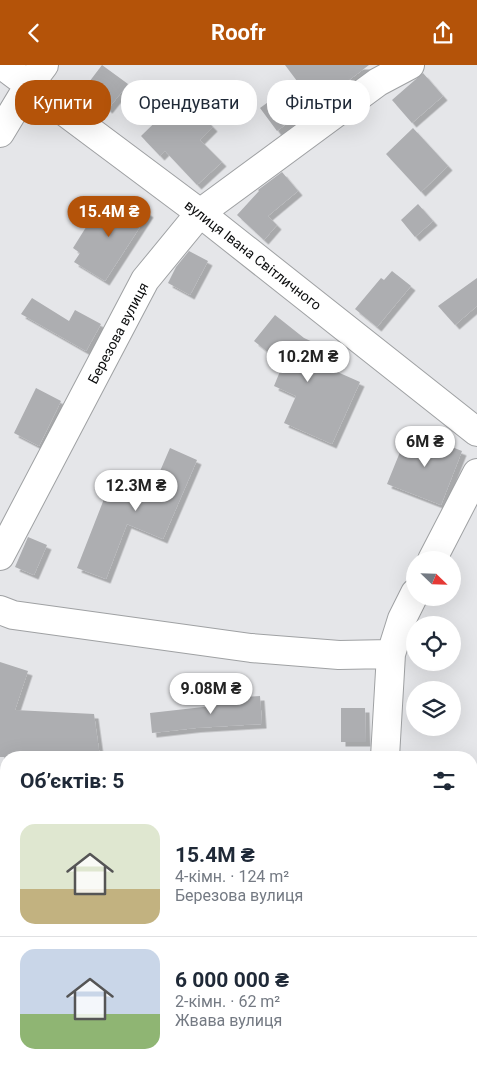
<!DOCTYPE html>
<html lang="uk">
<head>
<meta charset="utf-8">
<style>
	:root { --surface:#fff; --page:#f6f6f7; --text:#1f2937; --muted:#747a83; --line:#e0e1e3; --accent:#b45309 }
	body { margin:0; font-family:Roboto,sans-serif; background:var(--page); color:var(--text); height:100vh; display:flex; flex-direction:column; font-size:19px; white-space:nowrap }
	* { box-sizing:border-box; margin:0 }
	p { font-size:16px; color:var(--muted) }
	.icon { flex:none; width:28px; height:28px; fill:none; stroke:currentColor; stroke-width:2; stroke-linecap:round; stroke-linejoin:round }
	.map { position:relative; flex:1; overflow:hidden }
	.drawer { position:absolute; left:0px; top:686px; width:478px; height:321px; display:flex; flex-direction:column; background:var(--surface); border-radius:20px 20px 0 0; box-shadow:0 5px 20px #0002 }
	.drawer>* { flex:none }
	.banner { position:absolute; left:15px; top:15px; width:448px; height:45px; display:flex; gap:10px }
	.needle { width:32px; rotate:113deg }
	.fabs { position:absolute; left:406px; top:486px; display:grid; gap:10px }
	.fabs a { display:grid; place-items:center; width:55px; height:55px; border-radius:50%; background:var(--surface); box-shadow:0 5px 20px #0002; font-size:25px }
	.price { position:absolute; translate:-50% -42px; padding:0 11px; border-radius:18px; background:#fff; color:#222; font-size:16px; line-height:32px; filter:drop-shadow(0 1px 2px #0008) }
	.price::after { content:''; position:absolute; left:50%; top:30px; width:15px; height:11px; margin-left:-8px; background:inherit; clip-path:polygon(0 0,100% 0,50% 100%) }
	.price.selected { background:var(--accent); color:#fff }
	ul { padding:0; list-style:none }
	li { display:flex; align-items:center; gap:15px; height:125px; padding:0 20px }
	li+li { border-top:1px solid var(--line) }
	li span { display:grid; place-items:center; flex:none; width:140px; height:100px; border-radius:15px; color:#555 }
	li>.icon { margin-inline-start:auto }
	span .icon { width:60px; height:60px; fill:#fffc; stroke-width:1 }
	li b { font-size:21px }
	h2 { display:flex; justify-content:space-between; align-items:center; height:60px; padding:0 20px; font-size:21px }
	.tag { padding:0 18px; border-radius:20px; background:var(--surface); box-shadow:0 5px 20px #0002; font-size:18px; line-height:45px }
	.tag.selected { background:var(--accent); color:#fff }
	header { display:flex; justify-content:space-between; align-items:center; height:65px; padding:0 20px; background:var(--accent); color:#fff; font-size:22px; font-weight:700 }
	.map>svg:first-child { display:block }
</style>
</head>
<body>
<header><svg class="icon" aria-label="back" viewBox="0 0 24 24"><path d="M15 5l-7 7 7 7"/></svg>Roofr<svg class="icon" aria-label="share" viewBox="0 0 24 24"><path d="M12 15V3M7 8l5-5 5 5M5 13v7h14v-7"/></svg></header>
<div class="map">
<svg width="477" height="1007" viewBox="0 0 477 1007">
	<defs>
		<filter id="shadow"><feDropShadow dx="4.5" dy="4.5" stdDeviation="0" flood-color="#0004"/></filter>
	</defs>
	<rect width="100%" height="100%" fill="#e5e6e9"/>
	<path fill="#adaeb1" filter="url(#shadow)" d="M 102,0 L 128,19 L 108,44 L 83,25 Z
		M 285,0 L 369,0 L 316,40 L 314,38 L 277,66 L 260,43 L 297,16 Z
		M 423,8 L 443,31 L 412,58 L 392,35 Z
		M 182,31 L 213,62 L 200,75 L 222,97 L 197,120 L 165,86 L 160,91 L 141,71 Z
		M 413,63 L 448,101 L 421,127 L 386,89 Z
		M 282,107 L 298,126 L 268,151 L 277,160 L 264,175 L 237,150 L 259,126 L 258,125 Z
		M 125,132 L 149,148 L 105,216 L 74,197 L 80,188 L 73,183 L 98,143 L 112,152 Z
		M 418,139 L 433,156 L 415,172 L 401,155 Z
		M 189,186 L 208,196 L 190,230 L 168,218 L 176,202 Z
		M 392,206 L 411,221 L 377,262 L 355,244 L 381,213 L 384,215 Z
		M 477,213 L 477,241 L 455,260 L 438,241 Z
		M 32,233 L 69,256 L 75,245 L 101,259 L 86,286 L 21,249 Z
		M 275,250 L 304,273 L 315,278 L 308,294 L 360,317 L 332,379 L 284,358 L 296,331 L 274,321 L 283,299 L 254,276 Z
		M 36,323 L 61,336 L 39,381 L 14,368 Z
		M 409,365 L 462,386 L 441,440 L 387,419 Z
		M 170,383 L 197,395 L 163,474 L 127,459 L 106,514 L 77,503 L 113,411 L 151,427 Z
		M 28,472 L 47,480 L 34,510 L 15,502 Z
		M 0,597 L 28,606 L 15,645 L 94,649 L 100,692 L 0,692 Z
		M 260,631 L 262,659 L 196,663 L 152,668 L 150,648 L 212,641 L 212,634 Z
		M 341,643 L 365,643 L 366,677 L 341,677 Z"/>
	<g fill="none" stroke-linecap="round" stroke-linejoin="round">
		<g stroke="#9fa1a3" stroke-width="30">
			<path id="minor" d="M 2,0 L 200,148 L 477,367
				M 0,68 L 29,20 L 44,0
				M 0,491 L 145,215 L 200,148 L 378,17 L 410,0
				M 432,495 L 477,408
				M 0,545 L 13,550 L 251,583 L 339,590 L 391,589
				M 385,692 L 391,589 L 402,554 L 415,528
				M 0,802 L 6,801
				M 471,959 L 477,951
				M 379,1007 L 379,1001
				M 435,1007 L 440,1001"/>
		</g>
		<use href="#minor" stroke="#fff" stroke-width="28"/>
	</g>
	<g text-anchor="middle" stroke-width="4.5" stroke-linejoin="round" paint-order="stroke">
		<g font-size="14" fill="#0b0c0d" stroke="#fff">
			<text transform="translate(253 190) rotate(38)" y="5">вулиця Івана Світличного</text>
			<text transform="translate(118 268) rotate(-62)" y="5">Березова вулиця</text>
		</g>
	</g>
</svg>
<div class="fabs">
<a><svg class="needle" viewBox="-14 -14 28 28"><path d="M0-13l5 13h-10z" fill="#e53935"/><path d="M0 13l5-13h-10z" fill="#747a83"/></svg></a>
<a><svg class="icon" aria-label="locate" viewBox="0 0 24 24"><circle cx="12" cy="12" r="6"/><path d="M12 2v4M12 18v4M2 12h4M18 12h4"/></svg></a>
<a><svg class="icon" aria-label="layers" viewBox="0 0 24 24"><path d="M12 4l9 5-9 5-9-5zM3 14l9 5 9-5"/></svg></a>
</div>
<b class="price selected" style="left:109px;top:173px">15.4M ₴</b>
<b class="price" style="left:308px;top:318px">10.2M ₴</b>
<b class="price" style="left:425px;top:403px">6M ₴</b>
<b class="price" style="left:136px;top:447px">12.3M ₴</b>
<b class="price" style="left:211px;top:650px">9.08M ₴</b>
<div class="banner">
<a class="tag selected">Купити</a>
<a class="tag">Орендувати</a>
<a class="tag">Фільтри</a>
</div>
<section class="drawer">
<h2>Об’єктів: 5<svg class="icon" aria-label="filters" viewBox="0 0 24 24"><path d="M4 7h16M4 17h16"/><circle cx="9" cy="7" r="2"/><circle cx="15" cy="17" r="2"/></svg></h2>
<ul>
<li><span style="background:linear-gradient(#dfe7d0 65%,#c2b280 0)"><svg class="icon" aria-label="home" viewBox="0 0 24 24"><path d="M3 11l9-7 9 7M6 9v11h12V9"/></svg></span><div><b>15.4M ₴</b><p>4-кімн. · 124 m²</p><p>Березова вулиця</p></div></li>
<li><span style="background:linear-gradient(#c9d6e8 65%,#8fb573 0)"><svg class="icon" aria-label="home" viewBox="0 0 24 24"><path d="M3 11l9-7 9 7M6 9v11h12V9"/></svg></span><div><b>6 000 000 ₴</b><p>2-кімн. · 62 m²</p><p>Жвава вулиця</p></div></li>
</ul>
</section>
</div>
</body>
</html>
